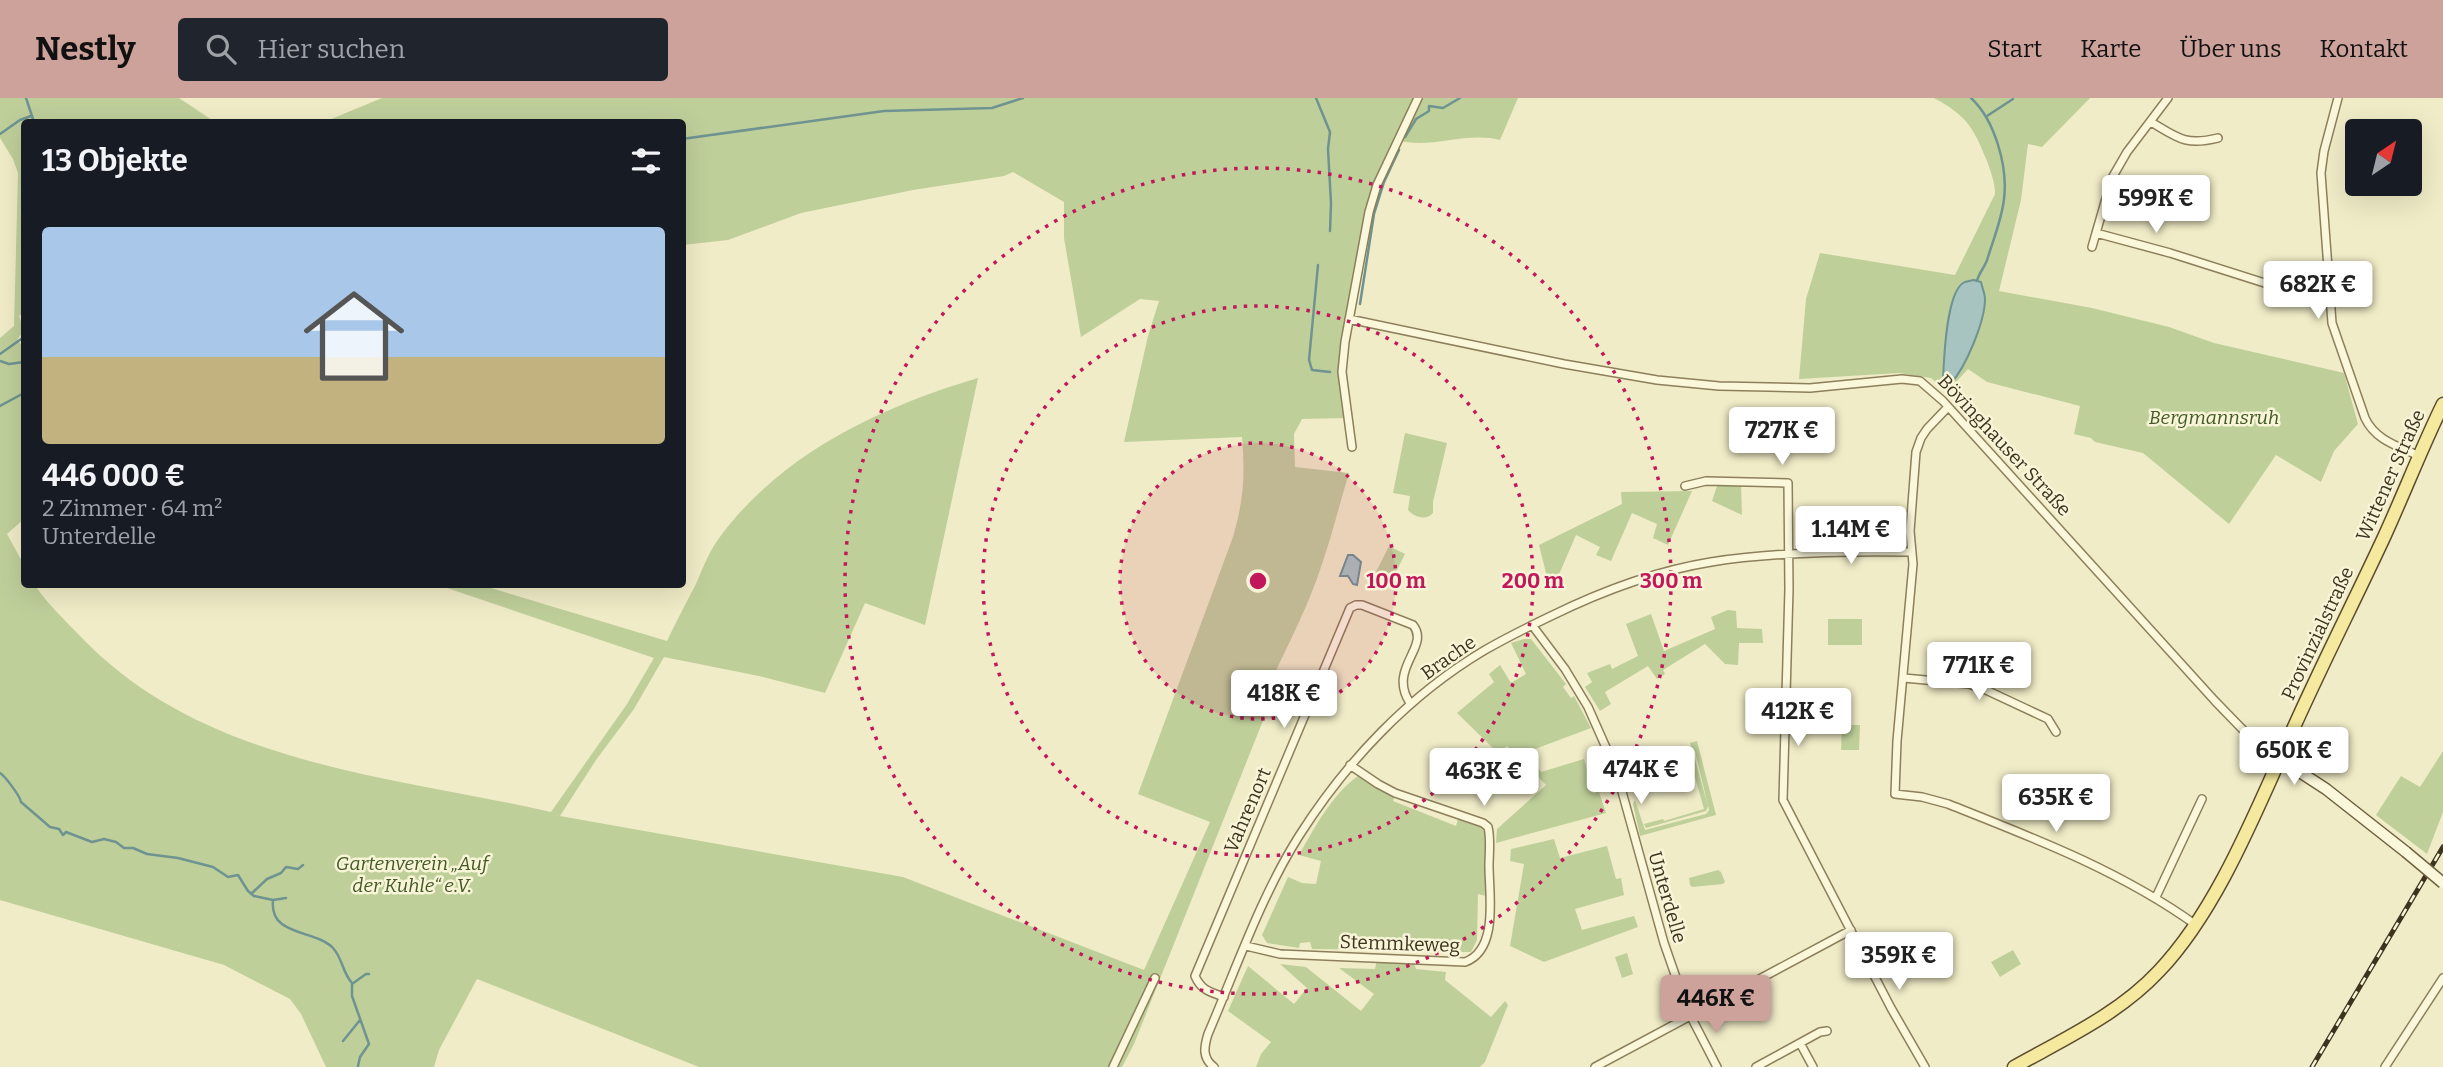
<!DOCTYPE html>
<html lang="de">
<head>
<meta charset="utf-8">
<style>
	:root { --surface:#171b24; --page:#20242c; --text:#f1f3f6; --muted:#9ea1a6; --accent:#cca29a }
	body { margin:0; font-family:Bitter,serif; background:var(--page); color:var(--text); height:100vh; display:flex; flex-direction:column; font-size:26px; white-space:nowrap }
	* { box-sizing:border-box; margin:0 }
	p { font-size:23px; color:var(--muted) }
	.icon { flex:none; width:38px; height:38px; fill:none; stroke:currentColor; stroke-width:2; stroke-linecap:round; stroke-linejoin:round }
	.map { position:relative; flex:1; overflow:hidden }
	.drawer { position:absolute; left:21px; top:21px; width:665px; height:469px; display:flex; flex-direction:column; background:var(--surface); border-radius:7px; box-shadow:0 7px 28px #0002 }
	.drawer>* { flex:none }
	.needle { width:46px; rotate:35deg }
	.fabs { position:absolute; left:2345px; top:21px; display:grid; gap:14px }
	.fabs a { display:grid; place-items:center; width:77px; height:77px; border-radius:7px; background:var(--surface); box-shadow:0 7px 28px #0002; font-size:35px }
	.price { position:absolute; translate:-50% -60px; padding:0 16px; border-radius:7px; background:#fff; color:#222; font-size:23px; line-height:46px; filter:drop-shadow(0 2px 4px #0008) }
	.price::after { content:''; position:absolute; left:50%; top:42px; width:21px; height:16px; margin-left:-10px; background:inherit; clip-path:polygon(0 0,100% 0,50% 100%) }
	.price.active { background:var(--accent); color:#111 }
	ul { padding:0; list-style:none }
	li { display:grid; align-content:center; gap:14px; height:371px; padding:0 21px }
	li span { display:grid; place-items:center; height:217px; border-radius:7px; color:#555 }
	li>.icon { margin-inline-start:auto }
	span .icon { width:126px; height:126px; fill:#fffc; stroke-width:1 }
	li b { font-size:30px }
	h2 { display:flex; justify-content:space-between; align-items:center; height:84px; padding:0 21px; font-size:30px }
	header { display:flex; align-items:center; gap:42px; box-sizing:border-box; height:98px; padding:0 35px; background:var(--accent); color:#111 }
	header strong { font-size:33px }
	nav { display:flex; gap:38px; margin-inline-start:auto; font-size:24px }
	.search { width:490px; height:63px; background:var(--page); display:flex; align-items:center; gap:18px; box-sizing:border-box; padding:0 24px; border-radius:7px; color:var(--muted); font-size:26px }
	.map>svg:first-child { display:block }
</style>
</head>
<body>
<header>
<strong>Nestly</strong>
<div class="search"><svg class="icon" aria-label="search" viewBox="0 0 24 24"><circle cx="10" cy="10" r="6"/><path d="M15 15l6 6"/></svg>Hier suchen</div>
<nav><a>Start</a><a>Karte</a><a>Über uns</a><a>Kontakt</a></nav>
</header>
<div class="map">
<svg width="2443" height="969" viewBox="0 0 2443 969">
	<rect width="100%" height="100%" fill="#f0ecc7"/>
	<path fill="#bfcf9a" d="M 0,0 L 179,0 L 215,24 L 24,24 L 24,214 L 19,218 L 24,232 L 17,242 L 24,249 L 24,421 L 7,436 L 24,467 L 24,486 L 35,487 C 47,506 65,522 81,539 C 204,667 388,677 551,714 L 627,606 L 654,560 L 438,487 L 481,487 L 667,543 C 676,524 686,505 696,486 C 702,472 708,456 717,443 C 778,357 880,309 978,280 L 925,527 L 865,505 L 825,595 L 759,578 L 664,559 L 634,611 L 596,662 L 560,718 L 903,779 L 1144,872 L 1210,724 L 1138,696 L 1233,439 C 1244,400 1245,379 1242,339 L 1124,344 L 1148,238 L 1159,203 L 1140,201 L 1081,239 L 1064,140 L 1064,104 L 1013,74 L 1004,78 L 913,92 L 801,115 L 728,142 L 683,147 L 682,24 L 324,24 L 382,0 L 1518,0 L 1500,42 C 1466,33 1429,52 1398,42 L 1377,87 L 1342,274 L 1348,320 L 1302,321 L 1294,336 L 1295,369 L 1349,375 C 1340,404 1333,434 1323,463 C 1309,508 1286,550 1267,592 L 1272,600 L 1134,946 L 1122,969 L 699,969 L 477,881 L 439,952 L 434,969 L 326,969 L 301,916 L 290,901 L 224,867 L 0,802 L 0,240 L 14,228 L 18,75 L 13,61 L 0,40 Z
		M 1934,0 L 2090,0 L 2042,49 L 2028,46 L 2021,102 L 1999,193 L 2092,210 L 2169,229 L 2214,245 L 2344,275 L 2358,326 L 2334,353 L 2321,384 L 2276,357 L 2229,426 L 2143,355 L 2095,344 L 2091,340 L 2074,336 L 2080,308 L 1987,284 L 1968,271 L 1947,294 L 1931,280 L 1899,275 L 1799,281 L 1806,201 L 1820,155 L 1955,177 L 1995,96 C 1995,84 1991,75 1987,63 C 1973,29 1967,18 1934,0 Z
		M 1405,335 L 1447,345 L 1433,404 L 1433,415 C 1426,423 1414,419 1408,412 L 1410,398 L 1393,395 Z
		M 1718,385 L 1741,386 L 1742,417 L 1712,403 Z
		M 1692,393 L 1668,447 L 1653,440 L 1657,426 L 1632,415 L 1611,463 L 1596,457 L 1600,449 L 1576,437 L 1554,488 L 1547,479 L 1539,447 L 1622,406 L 1621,394 Z
		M 1389,448 L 1405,456 L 1388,490 L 1372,482 Z
		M 1728,512 L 1736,513 L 1737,530 L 1762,531 L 1763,545 L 1739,545 L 1738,567 L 1725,566 L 1705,546 L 1663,572 L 1665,576 L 1657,581 L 1648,568 L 1605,594 L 1611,606 L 1600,613 L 1585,589 L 1592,584 L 1587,575 L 1610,566 L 1612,571 L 1638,558 L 1626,526 L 1651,516 L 1664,553 L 1715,531 L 1711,519 Z
		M 1828,521 L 1862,521 L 1862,547 L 1828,547 Z
		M 1524,541 L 1531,541 L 1566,586 L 1563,589 L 1571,600 L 1574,598 L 1591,630 L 1527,654 L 1541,674 L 1584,661 L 1593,695 L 1599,694 L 1606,715 L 1496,745 L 1497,731 L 1546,687 L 1507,648 L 1498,655 L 1457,615 L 1494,584 L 1489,576 L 1500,567 L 1511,585 L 1526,576 L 1511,545 Z
		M 1842,627 L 1860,627 L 1859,652 L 1841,652 Z
		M 1697,643 L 1716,717 L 1640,738 L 1633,706 L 1635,702 L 1645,732 L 1706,716 L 1709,712 L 1695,653 L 1688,649 L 1691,648 L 1690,645 Z
		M 1687,651 L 1693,654 L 1708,708 L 1706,713 L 1646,730 L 1644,726 L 1663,721 L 1664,723 L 1704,711 Z
		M 2443,653 L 2443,714 L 2427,756 L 2376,717 L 2401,678 L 2420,689 Z
		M 1621,660 L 1632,687 L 1640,684 L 1642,691 L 1633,694 L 1629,692 L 1618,661 Z
		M 1361,676 L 1380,692 L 1395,698 L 1393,703 L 1456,728 L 1458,721 L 1479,727 L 1486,735 L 1486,798 L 1478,796 L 1477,842 L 1471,854 L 1421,854 L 1418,843 L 1400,845 L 1399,852 L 1312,851 L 1310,844 L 1300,845 L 1299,850 L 1267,845 L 1262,837 L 1288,779 L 1302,785 L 1316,786 L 1321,763 L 1299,757 C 1315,729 1333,694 1361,676 Z
		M 2093,693 L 2108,700 L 2102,714 L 2087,707 Z
		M 1554,741 L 1560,760 L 1607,748 L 1616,781 L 1621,780 L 1624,797 L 1575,811 L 1582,832 L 1634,818 L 1638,829 L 1544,864 L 1510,848 L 1524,766 L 1510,763 L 1511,751 Z
		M 1718,772 L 1721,774 L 1725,784 L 1723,786 L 1692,789 L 1690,787 L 1689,780 Z
		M 2013,852 L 2021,866 L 2000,879 L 1991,864 Z
		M 1627,855 L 1633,876 L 1622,880 L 1615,859 Z
		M 1377,862 L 1413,863 L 1416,871 L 1446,874 L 1445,882 L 1491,919 L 1505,903 L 1508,907 L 1485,964 L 1480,969 L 1256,969 L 1261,956 L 1271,944 L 1228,913 L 1248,868 L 1294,906 L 1307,890 L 1280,866 L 1306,869 L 1361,913 L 1374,896 L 1339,870 L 1375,871 Z"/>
	<path fill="#a8c4c1" stroke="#6e9391" stroke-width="2" d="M 1974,182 L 1981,184 C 1982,189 1985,196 1985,201 C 1985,223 1966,269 1951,285 L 1943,281 C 1944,262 1946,196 1963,185 C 1966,183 1970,183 1974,182 Z
		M 1348,457 L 1353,457 L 1361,464 L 1357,487 L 1353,486 L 1348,478 L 1340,478 Z"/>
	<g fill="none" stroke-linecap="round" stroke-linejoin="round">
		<path stroke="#6e9391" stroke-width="2.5" d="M 26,0 L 34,24
			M 1316,0 L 1330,34 L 1328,51 L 1331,105 L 1330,133
			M 1971,0 C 1995,22 2008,69 2004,101 C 2002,120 1994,140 1988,159 C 1986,168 1979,174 1977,183
			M 1987,18 L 2013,1
			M 0,36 L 20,22 L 31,18
			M 1405,39 L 1416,21 L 1429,13 L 1429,8 L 1443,10 L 1460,0
			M 682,41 L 884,13 L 992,10 L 1023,0
			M 1318,167 L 1309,262 L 1312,272 L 1330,274
			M 1360,206 L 1374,116 L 1384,84 L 1399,52
			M 0,256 L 24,239
			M 0,263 L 9,266 L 24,264
			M 0,308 L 24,295
			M 0,675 C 5,678 20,698 21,704 L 50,729 L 59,731 L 63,737 L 66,734 L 92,744 L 104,741 L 116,744 L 124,750 L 133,750 L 147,756 L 178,760 L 213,769 L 228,779 L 238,777 L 248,793 L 254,798 L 273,802 C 269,839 315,831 333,850 C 343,861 342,874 352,885 L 352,898 L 369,946 L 360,959 L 358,968
			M 251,796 L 267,781 L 281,775 L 286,769 L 298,771 L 303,767
			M 273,802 L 286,800
			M 352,886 L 366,876 L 369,876
			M 343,943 L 360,922"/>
		<g stroke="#8d7f5b" stroke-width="10">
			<path id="street" d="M 2168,0 L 2127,54 L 2112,80 L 2096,135 L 2170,155 L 2315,201 L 2329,202
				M 2338,0 L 2324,53 L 2321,75 L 2332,225 L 2365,320 C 2375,342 2398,348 2419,358
				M 2151,24 C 2178,40 2185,48 2218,40
				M 2092,149 L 2096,135
				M 1349,221 L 1564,266 L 1657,282 L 1719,288 L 1810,290 L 1902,281 L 1920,283 L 1943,303 L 2215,603 L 2247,636 L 2280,661
				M 1948,309 L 1927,331 L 1921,340 L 1916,354 L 1910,433 L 1913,466 L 1897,643 L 1895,696 L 1922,699 L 1948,706 C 2034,740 2121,773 2196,827
				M 1352,349 L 1342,274 L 1345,244 L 1369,114 L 1377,87 L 1418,0
				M 1685,388 L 1706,383 L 1788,385 L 1789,491 L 1783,702 L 1891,910 L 1925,969
				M 1532,527 L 1565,571 L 1588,609 L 1616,672 L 1664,845 L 1687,911 L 1717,969
				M 1904,580 L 1969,586 L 1986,592 L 2048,621 L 2056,634
				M 2156,799 L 2202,701
				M 1246,848 L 1280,856 L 1465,864 C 1499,852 1489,796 1489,768 C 1489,755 1491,741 1488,729 L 1483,725 L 1395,695 L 1378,686 L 1350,667
				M 1224,899 C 1210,894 1201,892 1195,878 L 1350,510 L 1356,507 L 1362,507 L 1413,527 C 1431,549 1387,570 1410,605
				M 1800,945 L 1813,969
				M 1113,969 L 1155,880
				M 1214,969 C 1202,960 1204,949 1208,936 C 1236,871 1261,798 1299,738 C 1346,664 1409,597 1485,552 C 1506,540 1528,529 1551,518 C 1602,493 1655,473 1711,464 C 1773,454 1849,453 1912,454
				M 1595,969 L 1851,832
				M 1756,969 L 1820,934 L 1827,933
				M 2385,969 L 2443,880"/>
		</g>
		<g stroke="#6f603e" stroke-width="13">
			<path id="secondary" d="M 2280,661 L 2326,691 L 2406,754"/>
		</g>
		<g stroke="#5b4c2f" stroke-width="15">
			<path id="primary" d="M 2014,969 C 2064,941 2119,916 2159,873 C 2217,812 2255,715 2290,638 C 2320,570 2354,504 2385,437 C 2405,393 2422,349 2443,306"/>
		</g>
		<use href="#street" stroke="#faf7db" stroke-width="7"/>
		<use href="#secondary" stroke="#faf7db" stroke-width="10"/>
		<use href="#primary" stroke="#f4e99e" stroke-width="12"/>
		<g stroke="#3d331f" stroke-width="5">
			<path id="rail" d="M 2312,969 L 2443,749"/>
		</g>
		<use href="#rail" stroke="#f7f4d7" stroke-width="2.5" stroke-dasharray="8" stroke-linecap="butt"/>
		<g stroke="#6f603e" stroke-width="13" stroke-linecap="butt">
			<path id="secondary-bridge" d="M 2406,754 L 2443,785"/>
		</g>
		<use href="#secondary-bridge" stroke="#faf7db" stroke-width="10"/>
	</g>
	<circle cx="1258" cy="483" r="138" fill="#c2185b" fill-opacity=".12"/>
	<g fill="none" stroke="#c2185b" stroke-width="3.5" stroke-dasharray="3.5 7">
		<circle cx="1258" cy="483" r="138"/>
		<circle cx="1258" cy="483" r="275"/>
		<circle cx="1258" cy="483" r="413"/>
	</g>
	<g text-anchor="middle" stroke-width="5" stroke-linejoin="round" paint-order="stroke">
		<g font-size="19" font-style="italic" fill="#435a25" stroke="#f7f4d7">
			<text x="2214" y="326">Bergmannsruh</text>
			<text x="412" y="772">Gartenverein „Auf<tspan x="412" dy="22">der Kuhle“ e.V.</tspan></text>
		</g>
		<g font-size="19" fill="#3d331f" stroke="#f7f4d7">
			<text transform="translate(2005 347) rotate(47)" y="7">Bövinghauser Straße</text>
			<text transform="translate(2390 377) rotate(-66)" y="7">Wittener Straße</text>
			<text transform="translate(2317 535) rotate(-65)" y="7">Provinzialstraße</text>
			<text transform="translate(1448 559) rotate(-35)" y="7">Brache</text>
			<text transform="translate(1247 712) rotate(-67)" y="7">Vahrenort</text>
			<text transform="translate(1668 799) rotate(74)" y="7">Unterdelle</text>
			<text transform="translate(1400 845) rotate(2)" y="7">Stemmkeweg</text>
		</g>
	</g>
	<circle cx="1258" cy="483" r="10" fill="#c2185b" stroke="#f7f4d7" stroke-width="3.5"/>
	<g font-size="21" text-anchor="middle" font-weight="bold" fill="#c2185b" stroke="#f7f4d7" stroke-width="5" stroke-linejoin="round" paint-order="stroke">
		<text x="1396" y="490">100 m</text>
		<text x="1533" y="490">200 m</text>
		<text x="1671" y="490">300 m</text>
	</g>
</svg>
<div class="fabs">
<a><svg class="needle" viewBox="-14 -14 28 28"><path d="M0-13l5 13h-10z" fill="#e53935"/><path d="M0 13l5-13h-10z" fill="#9ea1a6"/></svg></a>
</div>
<b class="price" style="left:2156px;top:137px">599K €</b>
<b class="price" style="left:2318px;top:223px">682K €</b>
<b class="price" style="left:1782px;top:369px">727K €</b>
<b class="price" style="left:1851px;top:468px">1.14M €</b>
<b class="price" style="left:1979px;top:604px">771K €</b>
<b class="price" style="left:1284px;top:632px">418K €</b>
<b class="price" style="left:1798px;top:650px">412K €</b>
<b class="price" style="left:2294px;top:689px">650K €</b>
<b class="price" style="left:1641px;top:708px">474K €</b>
<b class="price" style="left:1484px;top:710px">463K €</b>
<b class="price" style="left:2056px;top:736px">635K €</b>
<b class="price" style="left:1899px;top:894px">359K €</b>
<b class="price active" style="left:1716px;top:937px">446K €</b>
<section class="drawer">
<h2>13 Objekte<svg class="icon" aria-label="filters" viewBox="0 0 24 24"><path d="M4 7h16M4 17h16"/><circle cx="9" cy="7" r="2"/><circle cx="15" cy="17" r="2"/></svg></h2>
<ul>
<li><span style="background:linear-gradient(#a9c7e8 60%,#c2b280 0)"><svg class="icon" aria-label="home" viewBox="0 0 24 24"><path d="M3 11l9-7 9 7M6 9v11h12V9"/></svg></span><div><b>446 000 €</b><p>2 Zimmer · 64 m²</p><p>Unterdelle</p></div></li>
</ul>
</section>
</div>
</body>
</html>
